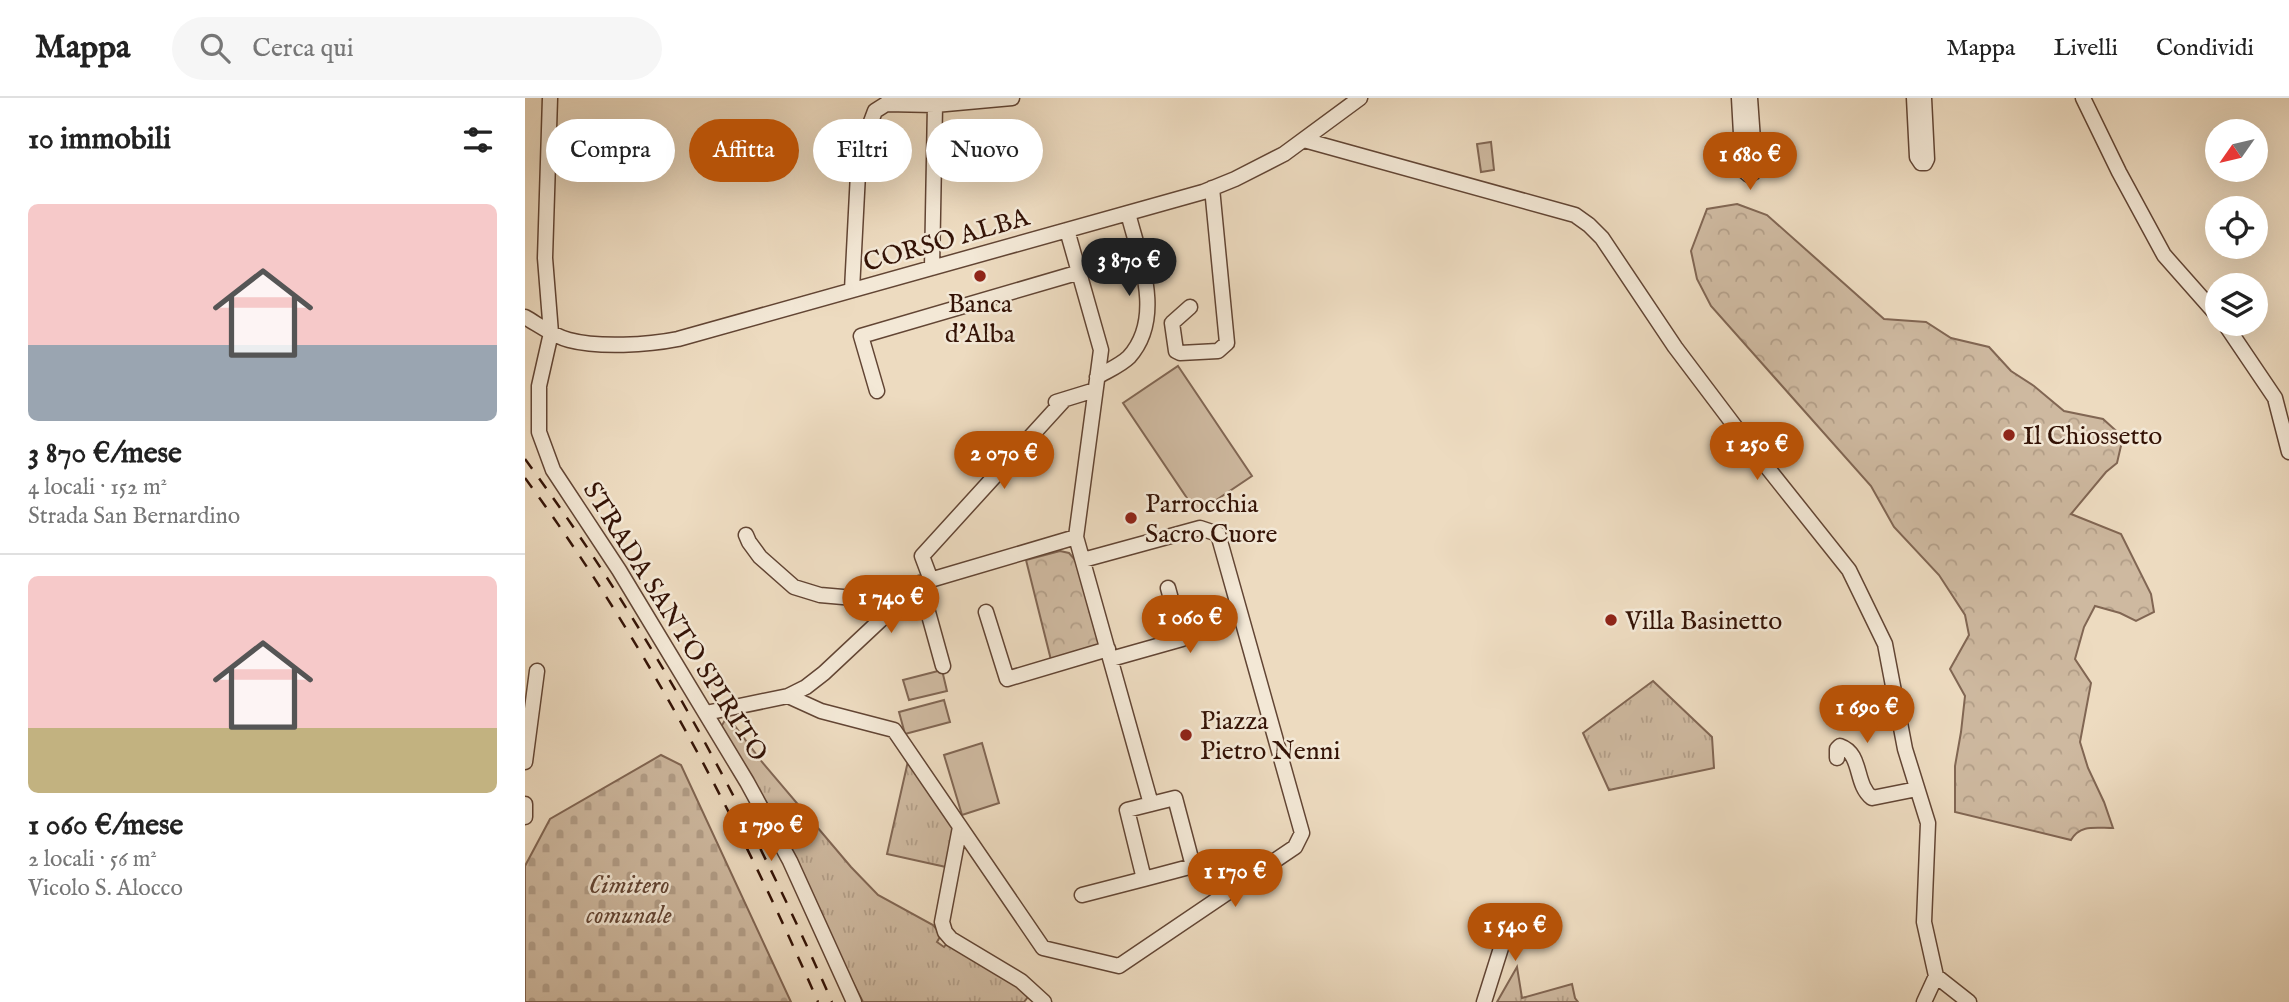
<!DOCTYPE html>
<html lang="it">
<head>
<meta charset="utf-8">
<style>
	:root { --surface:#fff; --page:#f6f6f6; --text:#222; --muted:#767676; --line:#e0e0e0; --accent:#b45309 }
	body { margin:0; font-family:"IM FELL English",serif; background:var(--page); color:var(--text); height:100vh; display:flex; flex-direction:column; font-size:26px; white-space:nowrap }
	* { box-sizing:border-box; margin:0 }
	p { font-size:23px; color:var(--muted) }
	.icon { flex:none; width:38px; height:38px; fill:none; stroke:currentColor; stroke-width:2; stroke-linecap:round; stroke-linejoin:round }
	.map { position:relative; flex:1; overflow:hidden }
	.details { display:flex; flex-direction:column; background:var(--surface); width:525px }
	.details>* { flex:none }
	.top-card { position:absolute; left:21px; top:21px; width:665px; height:63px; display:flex; gap:14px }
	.needle { width:46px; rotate:236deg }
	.controls { position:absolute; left:1680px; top:21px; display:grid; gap:14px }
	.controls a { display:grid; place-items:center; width:63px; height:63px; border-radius:50%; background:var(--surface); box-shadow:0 7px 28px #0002; font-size:35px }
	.price { position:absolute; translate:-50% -60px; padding:0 16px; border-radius:24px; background:var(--accent); color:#fff; font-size:23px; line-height:46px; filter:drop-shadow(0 2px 4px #0008) }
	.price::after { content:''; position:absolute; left:50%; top:42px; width:21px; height:16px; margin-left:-10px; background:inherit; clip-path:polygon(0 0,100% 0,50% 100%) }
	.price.current { background:#222; color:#fff }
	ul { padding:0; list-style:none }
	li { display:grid; align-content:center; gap:14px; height:371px; padding:0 28px }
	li+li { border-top:2px solid var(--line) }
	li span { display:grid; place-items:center; height:217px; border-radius:10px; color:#555 }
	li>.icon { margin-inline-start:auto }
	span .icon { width:126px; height:126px; fill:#fffc; stroke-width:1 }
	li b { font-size:30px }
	h2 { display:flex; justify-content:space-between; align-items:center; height:84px; padding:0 28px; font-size:30px }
	.tag { padding:0 24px; border-radius:32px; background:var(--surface); box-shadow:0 7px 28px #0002; font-size:24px; line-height:63px }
	.tag.current { background:var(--accent); color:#fff }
	header { display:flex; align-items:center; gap:42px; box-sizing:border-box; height:98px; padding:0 35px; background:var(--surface); border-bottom:2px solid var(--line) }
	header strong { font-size:33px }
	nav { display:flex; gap:38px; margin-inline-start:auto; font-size:24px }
	.search { width:490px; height:63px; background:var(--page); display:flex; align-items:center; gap:18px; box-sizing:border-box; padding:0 24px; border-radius:38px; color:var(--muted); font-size:26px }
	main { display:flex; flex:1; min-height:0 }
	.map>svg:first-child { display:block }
</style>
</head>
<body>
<header>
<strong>Mappa</strong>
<div class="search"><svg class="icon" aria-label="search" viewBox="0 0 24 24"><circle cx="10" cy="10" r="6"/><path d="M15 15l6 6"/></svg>Cerca qui</div>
<nav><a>Mappa</a><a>Livelli</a><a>Condividi</a></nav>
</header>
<main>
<section class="details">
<h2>10 immobili<svg class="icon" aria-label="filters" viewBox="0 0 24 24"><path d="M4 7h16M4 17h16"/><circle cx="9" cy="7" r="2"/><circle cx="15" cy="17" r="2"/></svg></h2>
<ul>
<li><span style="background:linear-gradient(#f6c9c9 65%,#9aa5b1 0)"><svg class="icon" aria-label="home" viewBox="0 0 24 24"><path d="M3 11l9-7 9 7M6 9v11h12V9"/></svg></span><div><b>3 870 €/mese</b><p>4 locali · 152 m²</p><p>Strada San Bernardino</p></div></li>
<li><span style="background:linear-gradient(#f6c9c9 70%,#c2b280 0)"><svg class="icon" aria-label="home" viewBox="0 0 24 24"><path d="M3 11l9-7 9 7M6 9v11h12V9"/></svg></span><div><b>1 060 €/mese</b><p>2 locali · 56 m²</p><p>Vicolo S. Alocco</p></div></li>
</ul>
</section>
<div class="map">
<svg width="1764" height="904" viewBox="0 0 1764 904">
	<defs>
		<pattern id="grass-tufts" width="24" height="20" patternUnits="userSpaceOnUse" patternTransform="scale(1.75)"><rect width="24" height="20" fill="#ceb9a0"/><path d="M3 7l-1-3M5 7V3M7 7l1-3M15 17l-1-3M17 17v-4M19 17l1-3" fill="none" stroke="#b29e88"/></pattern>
		<pattern id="forest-crowns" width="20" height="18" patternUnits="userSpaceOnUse" patternTransform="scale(1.75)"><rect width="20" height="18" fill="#ceb9a0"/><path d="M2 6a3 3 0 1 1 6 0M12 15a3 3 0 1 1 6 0" fill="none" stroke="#b29e88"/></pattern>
		<pattern id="cemetery-stones" width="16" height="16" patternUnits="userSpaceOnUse" patternTransform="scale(1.75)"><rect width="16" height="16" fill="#ceb9a0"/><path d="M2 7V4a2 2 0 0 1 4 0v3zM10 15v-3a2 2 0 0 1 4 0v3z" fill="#b29e88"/></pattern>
	</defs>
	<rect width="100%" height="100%" fill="#eddbc0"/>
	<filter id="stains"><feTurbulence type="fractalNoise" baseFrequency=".00286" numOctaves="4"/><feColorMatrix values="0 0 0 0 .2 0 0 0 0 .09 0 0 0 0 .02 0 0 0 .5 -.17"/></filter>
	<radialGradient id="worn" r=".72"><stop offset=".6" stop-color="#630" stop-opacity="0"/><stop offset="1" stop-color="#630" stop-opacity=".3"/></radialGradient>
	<path fill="url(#grass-tufts)" stroke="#816653" stroke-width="2" d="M 1128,583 L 1187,639 L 1189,670 L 1084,692 L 1058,635 Z
		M 204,620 L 237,664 L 326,769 L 353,797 L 408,827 L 416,837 L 412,844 L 419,849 L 423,844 L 506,895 L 499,904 L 338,904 L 196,629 L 200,622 Z
		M 383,663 L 429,727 L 421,769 L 362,756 Z
		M 992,869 L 997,900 L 1047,886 L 1050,900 L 1053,904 L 972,904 Z"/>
	<path fill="url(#forest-crowns)" stroke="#816653" stroke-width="2" d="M 1212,106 L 1242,117 L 1359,221 L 1401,224 L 1426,240 L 1464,249 L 1486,273 L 1509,288 L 1539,313 L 1578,321 L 1598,339 L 1592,365 L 1581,374 L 1546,416 L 1596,436 L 1626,496 L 1629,514 L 1611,523 L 1595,515 L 1570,508 L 1559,529 L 1550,561 L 1566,585 L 1555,644 L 1563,670 L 1579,704 L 1588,730 C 1571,730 1555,726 1546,742 L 1430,714 L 1430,668 L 1436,634 L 1440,598 L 1425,571 L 1444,537 L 1440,517 L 1414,477 L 1369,429 L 1346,388 L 1186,208 L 1172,181 L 1166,153 L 1182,111 Z
		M 535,453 L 544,455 L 551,463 L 574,547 L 526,562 L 501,462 Z"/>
	<path fill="url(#cemetery-stones)" stroke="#816653" stroke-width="2" d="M 136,657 L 156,667 L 266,904 L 0,904 L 0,768 L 25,721 Z"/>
	<path fill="#ceb9a0" stroke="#816653" stroke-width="2" d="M 966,44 L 969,72 L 956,74 L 952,46 Z
		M 653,268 L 727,378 L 672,415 L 598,305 Z
		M 417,572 L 422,593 L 384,602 L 378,582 Z
		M 419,602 L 425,624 L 380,636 L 374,614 Z
		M 457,645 L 474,705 L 437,717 L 419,657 Z"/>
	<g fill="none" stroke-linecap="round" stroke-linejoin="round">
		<g stroke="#624534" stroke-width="17">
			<path id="minor" d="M 25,0 L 20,160 L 26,235 L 14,288 L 14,334 L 28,372 L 94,472 L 222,684 L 265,763 L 329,904
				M 1214,0 L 1218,72 L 1224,77 L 1228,75 L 1230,70 L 1225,0
				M 1389,0 L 1392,59 L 1396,65 L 1400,65 L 1402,61 L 1399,0
				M 1558,0 L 1594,74 L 1639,157 L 1692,217
				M 779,42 L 1050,117 L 1064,127 L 1077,140 L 1150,249 L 1218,339 L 1324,472 L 1360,546 L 1380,651 L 1403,725 L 1399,824 L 1411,878 L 1444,904
				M 542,132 L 576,252 L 551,439 L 626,706
				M 407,170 L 410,7 L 487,0
				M 327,192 L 334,56 L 350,13 L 361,6 L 410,7
				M 665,209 L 647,225 L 651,253 L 655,255 L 693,253 L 702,245 L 687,90
				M 0,219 C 14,227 28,238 44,242 C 74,250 123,247 153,241 L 678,94 L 710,81 L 759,56 L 835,0
				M 1700,226 L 1750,300 L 1764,354
				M 572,279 C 582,273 596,267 604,259 C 640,219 614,159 603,115
				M 352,293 L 336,238 L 555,174
				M 531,304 L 570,292
				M 221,437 L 224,444 L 235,459 L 269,489 L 295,497 L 375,504
				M 406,482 L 397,458 L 539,302
				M 395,485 L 418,568
				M 461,514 L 482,581 L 583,551
				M 586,561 L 657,541 L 643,490
				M 263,598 L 296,613 L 369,632 L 518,850 L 594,868 L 770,749 L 777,735 L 693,436 L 675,430 L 558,462
				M 181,615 L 263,598 L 281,589 L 299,575 L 395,485 L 551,439
				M 1312,660 L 1312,651 L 1315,648 C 1338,656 1329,686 1347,700 L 1392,691
				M 0,664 L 12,573
				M 650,700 L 668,768 L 619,781 L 602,712 Z
				M 0,706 L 0,719
				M 435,729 L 417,824 L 420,834 L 426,841 L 496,883 L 519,904
				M 557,797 L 619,781
				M 959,904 L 987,815
				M 1399,904 L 1411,878"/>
		</g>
		<use href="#minor" stroke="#f3e8d6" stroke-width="14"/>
		<path stroke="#341306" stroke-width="2.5" stroke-dasharray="12 12" stroke-linecap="butt" d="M 0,361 C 124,529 223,713 307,904
			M 0,380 C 119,542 213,720 293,904"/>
	</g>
	<g fill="#8f2418" stroke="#f3e8d6" stroke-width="2.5">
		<circle cx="455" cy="178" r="7"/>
		<circle cx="1484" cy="337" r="7"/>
		<circle cx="606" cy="420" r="7"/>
		<circle cx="1086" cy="522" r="7"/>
		<circle cx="661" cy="637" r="7"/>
	</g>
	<g text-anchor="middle" stroke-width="5" stroke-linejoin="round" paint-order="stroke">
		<g font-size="26" fill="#341306" stroke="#f3e8d6">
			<text transform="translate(421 141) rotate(-16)" y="9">CORSO ALBA</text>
			<text transform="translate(151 523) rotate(58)" y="9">STRADA SANTO SPIRITO</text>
		</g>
		<g font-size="26" fill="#341306" stroke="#f3e8d6" text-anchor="start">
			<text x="455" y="214" text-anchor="middle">Banca<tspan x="455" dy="30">d'Alba</tspan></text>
			<text x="1498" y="346">Il Chiossetto</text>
			<text x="620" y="414">Parrocchia<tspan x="620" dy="30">Sacro Cuore</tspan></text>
			<text x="1100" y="531">Villa Basinetto</text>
			<text x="675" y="631">Piazza<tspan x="675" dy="30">Pietro Nenni</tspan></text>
		</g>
		<g font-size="26" font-style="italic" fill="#624534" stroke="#f3e8d6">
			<text x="104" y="795">Cimitero<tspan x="104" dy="30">comunale</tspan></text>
		</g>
	</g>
	<rect width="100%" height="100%" filter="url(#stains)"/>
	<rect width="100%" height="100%" fill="url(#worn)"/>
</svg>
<div class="controls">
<a><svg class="needle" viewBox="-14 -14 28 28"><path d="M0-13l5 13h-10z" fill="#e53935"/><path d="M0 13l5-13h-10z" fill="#767676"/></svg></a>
<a><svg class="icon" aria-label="locate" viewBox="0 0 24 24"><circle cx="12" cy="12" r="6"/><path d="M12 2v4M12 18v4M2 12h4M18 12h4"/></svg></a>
<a><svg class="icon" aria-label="layers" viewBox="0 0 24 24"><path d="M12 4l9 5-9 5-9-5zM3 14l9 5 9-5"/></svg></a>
</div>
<b class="price" style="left:1225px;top:94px">1 680 €</b>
<b class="price current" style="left:604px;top:200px">3 870 €</b>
<b class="price" style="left:1232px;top:384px">1 250 €</b>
<b class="price" style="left:479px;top:393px">2 070 €</b>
<b class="price" style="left:366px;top:537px">1 740 €</b>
<b class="price" style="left:665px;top:557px">1 060 €</b>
<b class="price" style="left:1342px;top:647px">1 690 €</b>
<b class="price" style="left:246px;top:765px">1 790 €</b>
<b class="price" style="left:710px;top:811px">1 170 €</b>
<b class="price" style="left:990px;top:865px">1 540 €</b>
<div class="top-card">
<a class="tag">Compra</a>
<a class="tag current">Affitta</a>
<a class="tag">Filtri</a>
<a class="tag">Nuovo</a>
</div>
</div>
</main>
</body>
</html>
